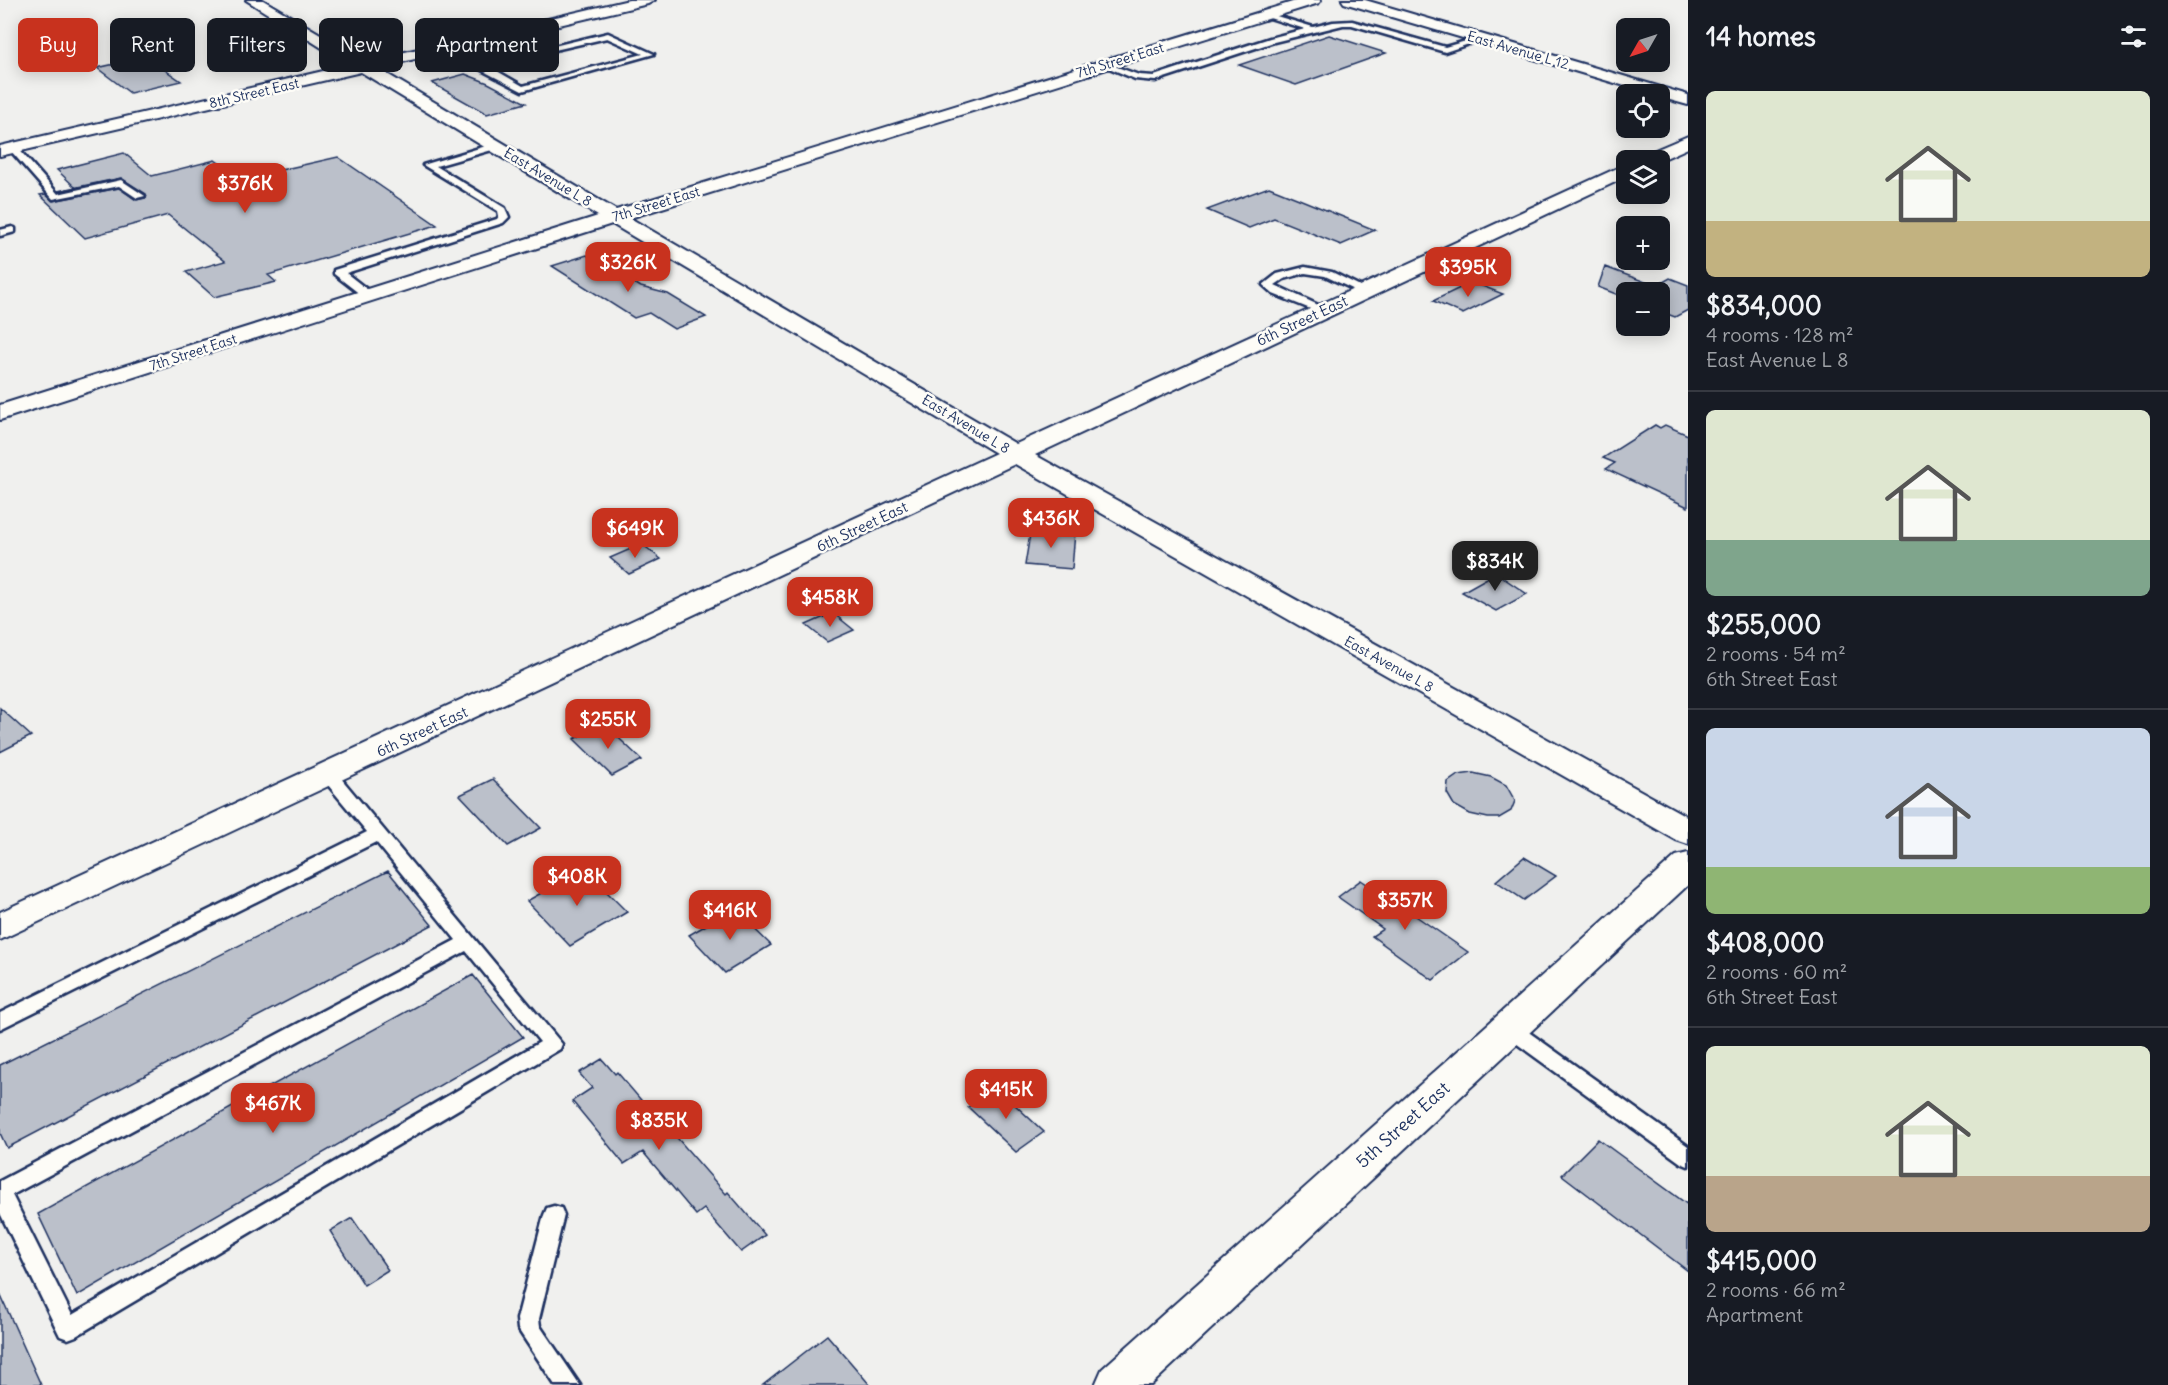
<!DOCTYPE html>
<html lang="en">
<head>
<meta charset="utf-8">
<style>
	:root { --surface:#171b24; --page:#20242c; --text:#f1f3f6; --muted:#9ea1a6; --line:#363941; --accent:#c8321e }
	body { margin:0; font-family:Delius,sans-serif; background:var(--page); color:var(--text); height:100vh; display:flex; flex-direction:column; font-size:22px; white-space:nowrap }
	* { box-sizing:border-box; margin:0 }
	p { font-size:20px; color:var(--muted) }
	.icon { flex:none; width:33px; height:33px; fill:none; stroke:currentColor; stroke-width:2; stroke-linecap:round; stroke-linejoin:round }
	.map { position:relative; flex:1; overflow:hidden }
	.side { display:flex; flex-direction:column; background:var(--surface); width:480px }
	.side>* { flex:none }
	.banner { position:absolute; left:18px; top:18px; width:570px; height:54px; display:flex; gap:12px }
	.needle { width:39px; rotate:231deg }
	.tools { position:absolute; left:1616px; top:18px; display:grid; gap:12px }
	.tools a { display:grid; place-items:center; width:54px; height:54px; border-radius:9px; background:var(--surface); box-shadow:0 3px 15px #0003; font-size:30px }
	.price { position:absolute; translate:-50% -51px; padding:0 14px; border-radius:12px; background:var(--accent); color:#fff; font-size:20px; line-height:39px; filter:drop-shadow(0 2px 3px #0008) }
	.price::after { content:''; position:absolute; left:50%; top:36px; width:18px; height:14px; margin-left:-9px; background:inherit; clip-path:polygon(0 0,100% 0,50% 100%) }
	.price.active { background:#222; color:#fff }
	ul { padding:0; list-style:none }
	li { display:grid; align-content:center; gap:12px; height:318px; padding:0 18px }
	li+li { border-top:2px solid var(--line) }
	li span { display:grid; place-items:center; height:186px; border-radius:9px; color:#555 }
	li>.icon { margin-inline-start:auto }
	span .icon { width:108px; height:108px; fill:#fffc; stroke-width:1 }
	li b { font-size:26px }
	h2 { display:flex; justify-content:space-between; align-items:center; height:72px; padding:0 18px; font-size:26px }
	.pill { padding:0 21px; border-radius:9px; background:var(--surface); box-shadow:0 3px 15px #0003; font-size:21px; line-height:54px }
	.pill.active { background:var(--accent); color:#fff }
	main { display:flex; flex:1; min-height:0 }
	.map>svg:first-child { display:block }
</style>
</head>
<body>
<main>
<div class="map">
<svg width="1688" height="1385" viewBox="0 0 1688 1385">
	<rect width="100%" height="100%" fill="#f0f0ee"/>
	<filter id="ink" filterUnits="userSpaceOnUse"><feTurbulence type="fractalNoise" baseFrequency=".0167" numOctaves="2"/><feDisplacementMap in="SourceGraphic" scale="12" xChannelSelector="R" yChannelSelector="G"/><feConvolveMatrix kernelMatrix="1 2 1 2 8 2 1 2 1" color-interpolation-filters="sRGB"/></filter>
	<g filter="url(#ink)">
		<path fill="#bbc0ca" stroke="#1b2f5e" stroke-width="1.5" d="M 1329,35 L 1386,53 L 1296,85 L 1239,65 Z
			M 146,57 L 181,81 L 130,93 L 97,68 Z
			M 465,74 L 488,83 L 526,103 L 487,114 L 432,83 Z
			M 124,153 L 152,176 L 215,160 L 241,179 L 338,157 L 437,225 L 268,275 L 276,282 L 214,297 L 186,272 L 225,261 L 168,215 L 85,238 L 40,195 L 45,194 L 53,201 L 119,188 L 136,200 L 146,198 L 146,194 L 121,178 L 58,191 L 75,187 L 57,170 Z
			M 1269,187 L 1299,199 L 1375,230 L 1341,245 L 1274,218 L 1249,228 L 1207,210 Z
			M 587,255 L 641,287 L 668,294 L 706,317 L 674,329 L 649,313 L 634,318 L 552,266 Z
			M 1605,267 L 1656,286 L 1670,278 L 1688,285 L 1688,310 L 1675,317 L 1659,311 L 1659,292 L 1626,292 L 1626,298 L 1598,287 Z
			M 1472,282 L 1503,294 L 1463,314 L 1433,301 Z
			M 1655,425 L 1660,428 L 1665,425 L 1688,435 L 1688,507 L 1606,469 L 1615,463 L 1603,458 Z
			M 1031,528 L 1075,532 L 1072,569 L 1025,565 Z
			M 642,544 L 661,559 L 629,574 L 610,558 Z
			M 1496,573 L 1527,594 L 1496,611 L 1462,592 Z
			M 833,613 L 854,630 L 827,642 L 806,625 Z
			M 0,708 L 31,736 L 0,752 Z
			M 604,724 L 642,760 L 612,776 L 574,739 Z
			M 1473,773 L 1491,777 L 1506,785 L 1515,801 L 1511,811 L 1499,818 L 1488,818 L 1470,814 L 1454,805 L 1447,793 L 1448,782 L 1458,775 Z
			M 493,779 L 541,828 L 508,846 L 460,795 Z
			M 1524,857 L 1556,876 L 1524,900 L 1496,881 Z
			M 584,869 L 627,912 L 570,946 L 527,901 Z
			M 388,871 L 432,925 L 7,1148 L 0,1133 L 0,1065 Z
			M 1361,880 L 1386,897 L 1390,894 L 1415,912 L 1413,914 L 1468,952 L 1433,980 L 1372,936 L 1383,929 L 1338,897 Z
			M 734,909 L 771,945 L 725,973 L 689,935 Z
			M 473,975 L 523,1037 L 77,1296 L 38,1214 Z
			M 602,1059 L 615,1074 L 617,1072 L 670,1134 L 672,1132 L 726,1194 L 728,1192 L 765,1235 L 741,1252 L 704,1209 L 696,1215 L 643,1152 L 624,1164 L 572,1101 L 592,1088 L 579,1073 Z
			M 996,1087 L 1044,1132 L 1016,1152 L 968,1107 Z
			M 1598,1139 L 1688,1205 L 1688,1271 L 1562,1175 Z
			M 352,1218 L 388,1270 L 364,1285 L 330,1231 Z
			M 0,1294 L 41,1385 L 0,1385 Z
			M 827,1335 L 870,1385 L 763,1385 Z"/>
		<g fill="none" stroke-linecap="round" stroke-linejoin="round">
			<g stroke="#1b2f5e" stroke-width="5">
				<path id="lane" d="M 1263,12 L 1313,27 L 1333,22 L 1352,21 L 1445,47 L 1480,37 L 1484,39 L 1445,52 L 1352,25 L 1343,25 L 1274,42 L 1155,81 L 1135,79 L 1102,65 L 1106,63 L 1139,75 L 1154,76 L 1270,38 L 1305,29 L 1263,16 Z
					M 608,33 L 654,54 L 522,91 L 466,62 L 445,47 L 452,45 L 472,57 L 491,52 L 533,51 ZM 607,38 L 643,54 L 523,86 L 478,60 L 491,56 L 533,55 Z
					M 496,143 L 499,144 L 499,148 L 436,166 L 505,208 L 509,217 L 503,223 L 346,273 L 373,294 L 373,298 L 365,298 L 334,274 L 334,270 L 497,219 L 499,216 L 498,211 L 423,165 Z
					M 10,146 L 16,146 L 58,194 L 121,180 L 145,196 L 137,198 L 119,186 L 53,199 L 10,150 Z
					M 12,227 L 15,228 L 15,232 L 0,236 L 0,230 Z
					M 1305,267 L 1332,272 L 1370,291 L 1361,293 L 1325,276 L 1305,273 L 1284,279 L 1275,285 L 1327,309 L 1328,311 L 1323,314 L 1273,294 L 1263,285 L 1277,274 Z
					M 329,770 L 335,771 L 562,1044 L 560,1049 L 76,1336 L 68,1339 L 60,1336 L 0,1213 L 0,1181 L 456,940 L 376,842 L 0,1029 L 0,1013 L 367,832 L 323,779 L 321,775 L 323,771 ZM 466,951 L 540,1042 L 72,1315 L 12,1195 Z
					M 1509,1020 L 1516,1023 L 1688,1146 L 1688,1166 L 1681,1163 L 1502,1033 L 1500,1028 L 1502,1023 Z
					M 554,1206 L 561,1208 L 564,1215 L 539,1319 L 540,1326 L 580,1385 L 555,1385 L 518,1329 L 517,1319 L 544,1215 L 547,1208 Z"/>
			</g>
			<g stroke="#1b2f5e" stroke-width="4">
				<path id="street" d="M 246,0 L 263,0 L 366,61 L 629,0 L 655,0 L 648,4 L 377,68 L 616,210 L 1299,0 L 1321,0 L 1319,3 L 630,218 L 1016,444 L 1626,164 L 1626,177 L 1035,455 L 1688,817 L 1688,844 L 1676,840 L 1015,464 L 0,940 L 0,912 L 996,453 L 612,224 L 0,420 L 0,405 L 598,216 L 361,72 L 0,156 L 0,146 L 349,65 Z
					M 1342,0 L 1365,0 L 1688,95 L 1688,105 L 1659,97 L 1659,94 L 1652,94 L 1344,3 Z
					M 1688,136 L 1688,148 L 1659,161 L 1638,160 L 1641,156 Z
					M 1688,853 L 1688,885 L 1151,1385 L 1095,1385 L 1102,1369 L 1676,856 Z"/>
			</g>
			<use href="#lane" fill="#fdfcf7" fill-rule="evenodd"/>
			<use href="#street" fill="#fdfcf7" fill-rule="evenodd"/>
		</g>
	</g>
	<g text-anchor="middle" stroke-width="5" stroke-linejoin="round" paint-order="stroke">
		<g font-size="14" fill="#1b2f5e" stroke="#fdfcf7">
			<text transform="translate(1518 50) rotate(16)" y="5">East Avenue L 12</text>
			<text transform="translate(1120 60) rotate(-17)" y="5">7th Street East</text>
			<text transform="translate(254 93) rotate(-13)" y="5">8th Street East</text>
			<text transform="translate(548 177) rotate(31)" y="5">East Avenue L 8</text>
			<text transform="translate(656 204) rotate(-17)" y="5">7th Street East</text>
			<text transform="translate(193 352) rotate(-18)" y="5">7th Street East</text>
			<text transform="translate(966 424) rotate(31)" y="5">East Avenue L 8</text>
			<text transform="translate(1389 664) rotate(29)" y="5">East Avenue L 8</text>
		</g>
		<g font-size="15" fill="#1b2f5e" stroke="#fdfcf7">
			<text transform="translate(1302 321) rotate(-25)" y="5">6th Street East</text>
			<text transform="translate(862 527) rotate(-25)" y="5">6th Street East</text>
			<text transform="translate(422 732) rotate(-25)" y="5">6th Street East</text>
		</g>
		<g font-size="18" fill="#1b2f5e" stroke="#fdfcf7">
			<text transform="translate(1403 1125) rotate(-42)" y="6">5th Street East</text>
		</g>
	</g>
</svg>
<div class="tools">
<a><svg class="needle" viewBox="-14 -14 28 28"><path d="M0-13l5 13h-10z" fill="#e53935"/><path d="M0 13l5-13h-10z" fill="#9ea1a6"/></svg></a>
<a><svg class="icon" aria-label="locate" viewBox="0 0 24 24"><circle cx="12" cy="12" r="6"/><path d="M12 2v4M12 18v4M2 12h4M18 12h4"/></svg></a>
<a><svg class="icon" aria-label="layers" viewBox="0 0 24 24"><path d="M12 4l9 5-9 5-9-5zM3 14l9 5 9-5"/></svg></a>
<a>+</a>
<a>−</a>
</div>
<b class="price" style="left:245px;top:214px">$376K</b>
<b class="price" style="left:628px;top:293px">$326K</b>
<b class="price" style="left:1468px;top:298px">$395K</b>
<b class="price" style="left:1051px;top:549px">$436K</b>
<b class="price" style="left:635px;top:559px">$649K</b>
<b class="price active" style="left:1495px;top:592px">$834K</b>
<b class="price" style="left:830px;top:628px">$458K</b>
<b class="price" style="left:608px;top:750px">$255K</b>
<b class="price" style="left:577px;top:907px">$408K</b>
<b class="price" style="left:1405px;top:931px">$357K</b>
<b class="price" style="left:730px;top:941px">$416K</b>
<b class="price" style="left:1006px;top:1120px">$415K</b>
<b class="price" style="left:273px;top:1134px">$467K</b>
<b class="price" style="left:659px;top:1151px">$835K</b>
<div class="banner">
<a class="pill active">Buy</a>
<a class="pill">Rent</a>
<a class="pill">Filters</a>
<a class="pill">New</a>
<a class="pill">Apartment</a>
</div>
</div>
<section class="side">
<h2>14 homes<svg class="icon" aria-label="filters" viewBox="0 0 24 24"><path d="M4 7h16M4 17h16"/><circle cx="9" cy="7" r="2"/><circle cx="15" cy="17" r="2"/></svg></h2>
<ul>
<li><span style="background:linear-gradient(#dfe7d0 70%,#c2b280 0)"><svg class="icon" aria-label="home" viewBox="0 0 24 24"><path d="M3 11l9-7 9 7M6 9v11h12V9"/></svg></span><div><b>$834,000</b><p>4 rooms · 128 m²</p><p>East Avenue L 8</p></div></li>
<li><span style="background:linear-gradient(#dfe7d0 70%,#7fa58c 0)"><svg class="icon" aria-label="home" viewBox="0 0 24 24"><path d="M3 11l9-7 9 7M6 9v11h12V9"/></svg></span><div><b>$255,000</b><p>2 rooms · 54 m²</p><p>6th Street East</p></div></li>
<li><span style="background:linear-gradient(#c9d6e8 75%,#8fb573 0)"><svg class="icon" aria-label="home" viewBox="0 0 24 24"><path d="M3 11l9-7 9 7M6 9v11h12V9"/></svg></span><div><b>$408,000</b><p>2 rooms · 60 m²</p><p>6th Street East</p></div></li>
<li><span style="background:linear-gradient(#dfe7d0 70%,#b9a48a 0)"><svg class="icon" aria-label="home" viewBox="0 0 24 24"><path d="M3 11l9-7 9 7M6 9v11h12V9"/></svg></span><div><b>$415,000</b><p>2 rooms · 66 m²</p><p>Apartment</p></div></li>
</ul>
</section>
</main>
</body>
</html>
